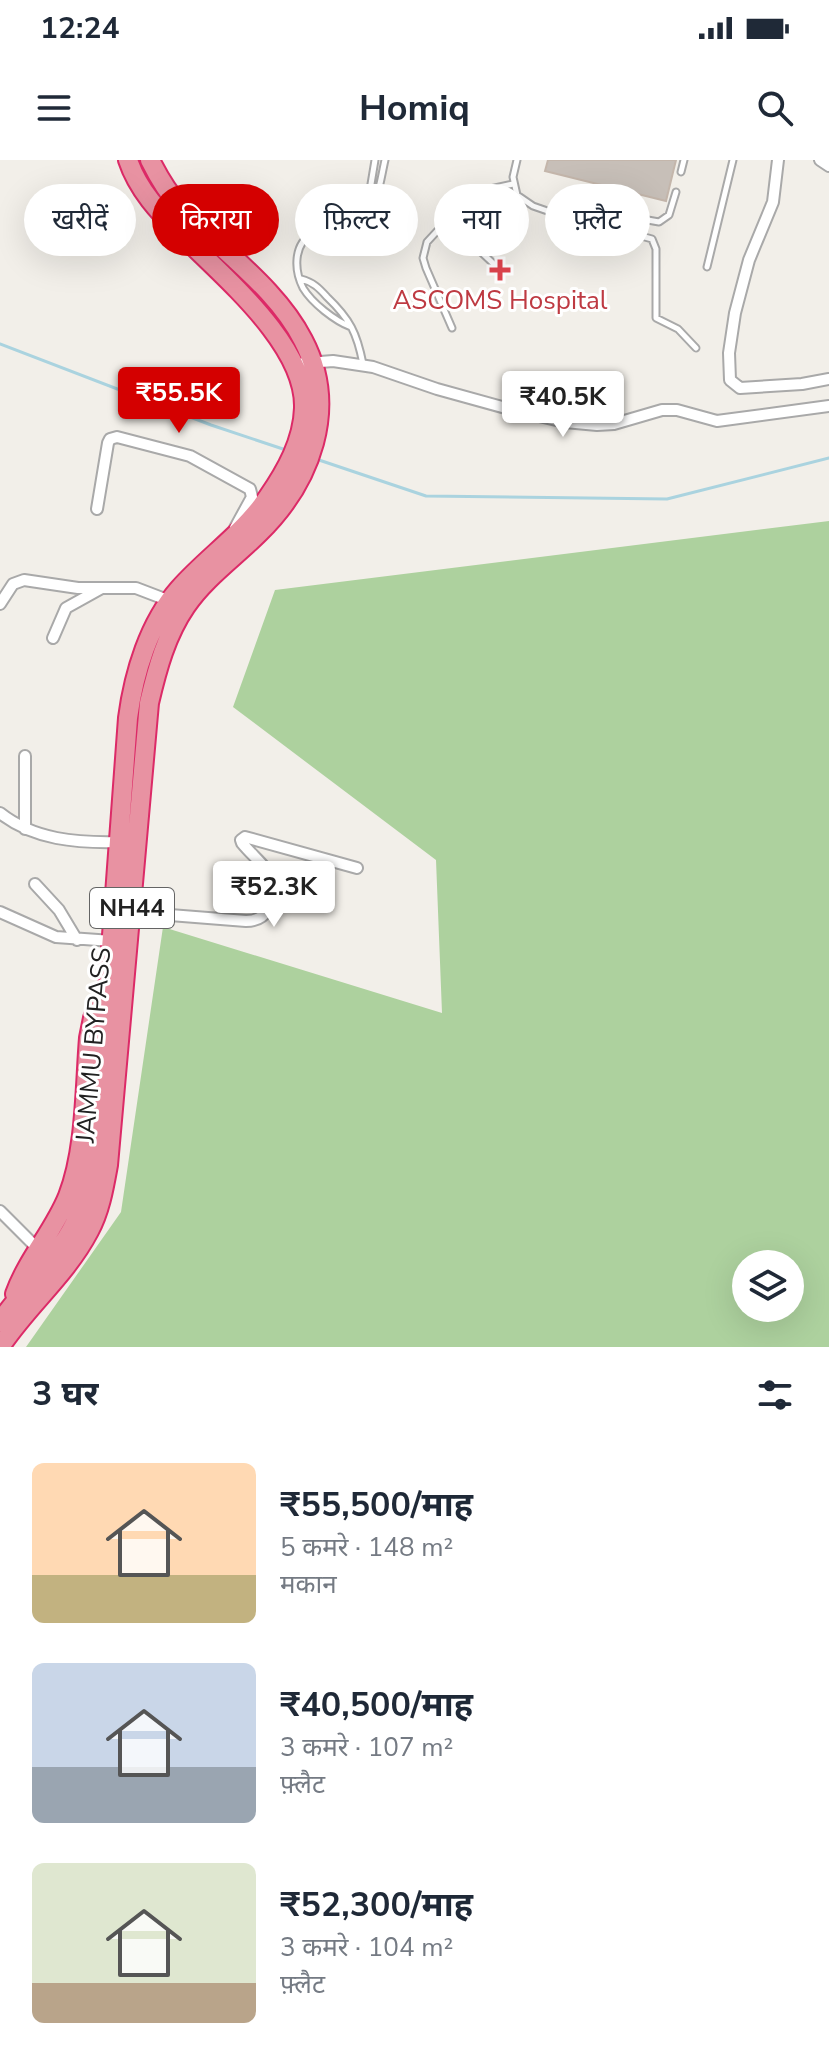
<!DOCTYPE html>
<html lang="hi">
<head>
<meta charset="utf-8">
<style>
	:root { --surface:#fff; --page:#f6f6f7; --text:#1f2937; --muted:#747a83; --accent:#d40000 }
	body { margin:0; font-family:"Nunito Sans","Noto Sans Devanagari",sans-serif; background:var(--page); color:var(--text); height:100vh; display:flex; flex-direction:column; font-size:30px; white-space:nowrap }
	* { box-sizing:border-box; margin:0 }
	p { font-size:26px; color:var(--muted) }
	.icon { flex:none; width:44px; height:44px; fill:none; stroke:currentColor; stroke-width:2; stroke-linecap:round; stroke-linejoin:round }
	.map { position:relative; height:1187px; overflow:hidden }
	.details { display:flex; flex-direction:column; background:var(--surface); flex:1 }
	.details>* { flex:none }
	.top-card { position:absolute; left:24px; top:24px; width:782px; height:72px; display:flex; gap:16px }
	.controls { position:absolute; left:732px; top:1090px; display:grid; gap:16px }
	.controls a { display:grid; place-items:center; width:72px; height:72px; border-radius:50%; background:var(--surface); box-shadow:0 8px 32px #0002; font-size:40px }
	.price { position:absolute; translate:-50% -68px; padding:0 18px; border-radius:8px; background:#fff; color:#222; font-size:26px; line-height:52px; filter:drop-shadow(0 2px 4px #0008) }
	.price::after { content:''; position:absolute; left:50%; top:48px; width:24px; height:18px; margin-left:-12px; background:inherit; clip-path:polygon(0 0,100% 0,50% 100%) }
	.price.active { background:var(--accent); color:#fff }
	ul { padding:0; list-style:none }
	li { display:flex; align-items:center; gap:24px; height:200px; padding:0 32px }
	li span { display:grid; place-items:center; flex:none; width:224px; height:160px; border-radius:12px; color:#555 }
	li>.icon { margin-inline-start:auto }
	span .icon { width:96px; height:96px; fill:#fffc; stroke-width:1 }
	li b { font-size:34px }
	h2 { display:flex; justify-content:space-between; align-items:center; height:96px; padding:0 32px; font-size:34px }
	.tag { padding:0 28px; border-radius:36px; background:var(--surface); box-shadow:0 8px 32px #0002; font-size:28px; line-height:72px }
	.tag.active { background:var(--accent); color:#fff }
	.status { display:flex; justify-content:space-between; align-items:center; height:56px; padding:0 40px; background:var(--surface); direction:ltr }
	.status svg { height:22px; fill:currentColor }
	header { display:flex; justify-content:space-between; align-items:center; height:104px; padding:0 32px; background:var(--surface); font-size:36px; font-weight:700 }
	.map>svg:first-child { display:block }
</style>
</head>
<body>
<div class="status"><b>12:24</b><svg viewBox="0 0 49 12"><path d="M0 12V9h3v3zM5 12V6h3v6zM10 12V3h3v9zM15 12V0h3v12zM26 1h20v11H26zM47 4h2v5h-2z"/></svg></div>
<header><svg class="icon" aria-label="menu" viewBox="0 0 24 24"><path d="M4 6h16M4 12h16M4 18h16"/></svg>Homiq<svg class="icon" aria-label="search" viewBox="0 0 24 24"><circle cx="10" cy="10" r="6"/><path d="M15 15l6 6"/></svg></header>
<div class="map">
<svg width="829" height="1187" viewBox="0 0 829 1187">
	<rect width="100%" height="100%" fill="#f2efe9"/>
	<path fill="#add19e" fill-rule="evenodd" d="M 829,361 L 829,1187 L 26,1187 L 121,1052 L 163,767 L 442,853 L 436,700 L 233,547 L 275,430 ZM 746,1104 L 790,1104 L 790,1148 L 746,1148 Z"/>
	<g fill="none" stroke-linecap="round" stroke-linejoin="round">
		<path stroke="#aad3df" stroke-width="3" d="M 0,184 L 211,265 L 286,290
			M 316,299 L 426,336 L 667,339 L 829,298"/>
	</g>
	<path fill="#c7bfb8" stroke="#c4b6ab" stroke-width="2" d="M 548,0 L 676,0 L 666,41 L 545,11 Z"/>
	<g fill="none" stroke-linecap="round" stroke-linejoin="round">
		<g stroke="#a9a9a9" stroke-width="9">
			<path id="lane" d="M 517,0 L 513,17 L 517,35 L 533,46 L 559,55 L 586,49 L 659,62 L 669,55 L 676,32
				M 681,12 L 684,0
				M 366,54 L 375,0
				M 568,56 L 652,79 L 656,89 L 656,158 L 678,169 L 696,188
				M 447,60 L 497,107
				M 707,107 L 733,0
				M 301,119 C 313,122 319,128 327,137 C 350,159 357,173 363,204
				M 351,167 C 335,161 312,143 303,128 C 294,110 293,84 313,73 C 327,66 349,73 361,62 C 378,47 380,22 385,0
				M 452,168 L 426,108 L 423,98 L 427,82 L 465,41 L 481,31 L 513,24"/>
		</g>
		<g stroke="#a9a9a9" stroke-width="14">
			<path id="street" d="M 778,0 L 773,42 L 749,100 L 735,153 L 729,193 L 730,220 L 740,228 L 802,224 L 829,219
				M 820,0 L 829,6
				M 295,204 L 333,201 L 373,207 L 437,229 L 513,250 L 565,262 L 597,265 L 614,264 L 662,250 L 677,250 L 717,261 L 829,246
				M 97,349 L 108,283 L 110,279 L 117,277 L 190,296 L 250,329 L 252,337 L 235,368
				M 0,444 L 13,424 L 24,420 L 78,428 L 136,428 L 170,441
				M 53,478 L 66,448 L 102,428
				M 25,596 L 25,669
				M 0,653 C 34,680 77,683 119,682
				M 35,724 L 59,750 L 77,780
				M 0,752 L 56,777 L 112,781
				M 132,752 L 246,761 C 256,761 263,758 268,749 C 286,718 260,705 242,683 L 241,680 L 245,677 L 357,708
				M 0,1051 L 38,1089"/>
		</g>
		<g stroke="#dc2a67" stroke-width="22">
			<path id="highway" d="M 15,1134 C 28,1098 54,1071 68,1036 C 86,990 85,927 89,878 L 93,858 L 104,834
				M 0,1162 C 23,1128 57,1100 75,1063 C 88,1036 93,1007 97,979 L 128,558 C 134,513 149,463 179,429 C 207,397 244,373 268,337 C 286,311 303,281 304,248 C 306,184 222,116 181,74 C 159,52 138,30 128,0
				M 0,1187 C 27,1146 66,1115 89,1071 C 100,1051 104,1027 108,1005 L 149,543 C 157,509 166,475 186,446 C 205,418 235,397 259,373 C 311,322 339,248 303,180 C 276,127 220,90 180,46 C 167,32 158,16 150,0"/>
		</g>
		<use href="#lane" stroke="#fff" stroke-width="5"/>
		<use href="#street" stroke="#fff" stroke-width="10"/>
		<use href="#highway" stroke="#e892a2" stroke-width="18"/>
	</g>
	<path fill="#e0444e" stroke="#fff" stroke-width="3" d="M496 98h8v8h8v8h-8v8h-8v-8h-8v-8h8z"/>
	<g text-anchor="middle" stroke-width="6" stroke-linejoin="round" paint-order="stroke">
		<rect fill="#fff" stroke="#646464" stroke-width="2" x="90" y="728" width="84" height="40" rx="6"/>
		<g font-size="24" font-weight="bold" fill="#222">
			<text x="132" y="756">NH44</text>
		</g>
		<g font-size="26" fill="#be3a42" stroke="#fff">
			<text x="500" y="149">ASCOMS Hospital</text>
		</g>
		<g font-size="26" fill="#222" stroke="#fff">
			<text transform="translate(93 885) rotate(-85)" y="9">JAMMU BYPASS</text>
		</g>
	</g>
</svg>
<div class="controls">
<a><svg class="icon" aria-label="layers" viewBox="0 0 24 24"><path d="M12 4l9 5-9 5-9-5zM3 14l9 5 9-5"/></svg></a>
</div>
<b class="price active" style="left:179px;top:275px">₹55.5K</b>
<b class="price" style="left:563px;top:279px">₹40.5K</b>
<b class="price" style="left:274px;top:769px">₹52.3K</b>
<div class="top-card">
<a class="tag">खरीदें</a>
<a class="tag active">किराया</a>
<a class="tag">फ़िल्टर</a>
<a class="tag">नया</a>
<a class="tag">फ़्लैट</a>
</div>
</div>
<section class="details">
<h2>3 घर<svg class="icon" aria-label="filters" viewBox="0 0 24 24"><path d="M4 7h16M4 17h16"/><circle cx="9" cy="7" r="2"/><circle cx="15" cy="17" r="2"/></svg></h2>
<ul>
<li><span style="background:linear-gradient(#ffd9b3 70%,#c2b280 0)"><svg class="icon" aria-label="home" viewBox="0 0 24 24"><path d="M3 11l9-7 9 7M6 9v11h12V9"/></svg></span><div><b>₹55,500/माह</b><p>5 कमरे · 148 m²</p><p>मकान</p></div></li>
<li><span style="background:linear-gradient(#c9d6e8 65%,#9aa5b1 0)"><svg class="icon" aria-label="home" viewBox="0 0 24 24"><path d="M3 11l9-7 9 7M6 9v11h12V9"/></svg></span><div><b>₹40,500/माह</b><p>3 कमरे · 107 m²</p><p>फ़्लैट</p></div></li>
<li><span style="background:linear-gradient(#dfe7d0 75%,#b9a48a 0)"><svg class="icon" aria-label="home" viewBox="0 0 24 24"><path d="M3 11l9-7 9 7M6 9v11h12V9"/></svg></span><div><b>₹52,300/माह</b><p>3 कमरे · 104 m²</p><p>फ़्लैट</p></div></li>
</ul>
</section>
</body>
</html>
